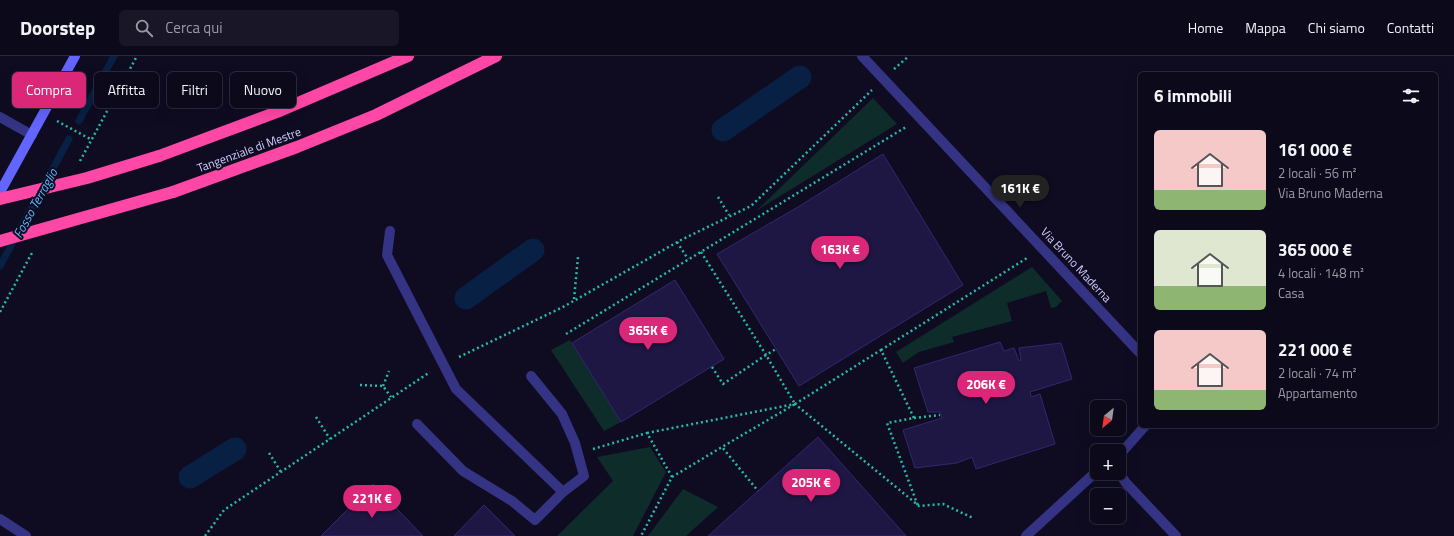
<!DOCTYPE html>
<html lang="it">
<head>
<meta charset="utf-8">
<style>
	:root { --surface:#0b091a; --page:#191727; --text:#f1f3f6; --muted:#9a9aa2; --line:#2b2a39; --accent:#db2777 }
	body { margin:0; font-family:"Titillium Web",sans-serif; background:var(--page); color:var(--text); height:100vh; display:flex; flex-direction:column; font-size:15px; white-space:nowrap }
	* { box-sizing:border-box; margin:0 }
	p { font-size:13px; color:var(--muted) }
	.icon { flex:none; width:22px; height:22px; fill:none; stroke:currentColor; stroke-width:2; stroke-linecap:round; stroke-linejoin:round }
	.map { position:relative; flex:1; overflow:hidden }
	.details { position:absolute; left:1138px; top:16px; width:300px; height:356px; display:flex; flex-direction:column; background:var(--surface); border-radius:6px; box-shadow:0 4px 16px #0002,0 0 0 1px var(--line) }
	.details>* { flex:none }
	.banner { position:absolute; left:12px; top:16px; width:380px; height:36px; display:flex; gap:8px }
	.needle { width:26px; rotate:209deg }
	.controls { position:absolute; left:1090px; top:344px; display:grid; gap:8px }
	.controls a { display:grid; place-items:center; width:36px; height:36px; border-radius:6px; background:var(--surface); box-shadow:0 4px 16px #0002,0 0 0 1px var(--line); font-size:20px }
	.price { position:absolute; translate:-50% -34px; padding:0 9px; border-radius:14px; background:var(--accent); color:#fff; font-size:13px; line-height:26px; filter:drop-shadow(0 1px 2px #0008) }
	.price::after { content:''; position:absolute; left:50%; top:24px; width:12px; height:9px; margin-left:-6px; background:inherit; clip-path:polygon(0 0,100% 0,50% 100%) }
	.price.active { background:#222; color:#fff }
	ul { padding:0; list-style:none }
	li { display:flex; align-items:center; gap:12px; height:100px; padding:0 16px }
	li span { display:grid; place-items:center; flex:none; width:112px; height:80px; border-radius:6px; color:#555 }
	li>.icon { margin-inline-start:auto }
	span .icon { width:48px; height:48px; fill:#fffc; stroke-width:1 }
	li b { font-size:17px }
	h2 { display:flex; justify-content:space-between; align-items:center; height:48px; padding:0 16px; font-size:17px }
	.chip { padding:0 14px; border-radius:6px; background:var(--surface); box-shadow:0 4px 16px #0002,0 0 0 1px var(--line); font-size:14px; line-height:36px }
	.chip.active { background:var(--accent); color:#fff }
	header { display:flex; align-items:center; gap:24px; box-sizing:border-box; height:56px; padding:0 20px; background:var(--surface); border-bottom:1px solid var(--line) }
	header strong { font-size:19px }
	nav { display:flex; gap:22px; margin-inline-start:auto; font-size:14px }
	.search { width:280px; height:36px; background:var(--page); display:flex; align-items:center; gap:10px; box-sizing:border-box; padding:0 14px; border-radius:6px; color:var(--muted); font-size:15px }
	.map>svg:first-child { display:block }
</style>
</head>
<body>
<header>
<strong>Doorstep</strong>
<div class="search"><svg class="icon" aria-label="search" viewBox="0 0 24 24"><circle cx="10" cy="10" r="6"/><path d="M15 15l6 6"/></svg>Cerca qui</div>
<nav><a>Home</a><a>Mappa</a><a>Chi siamo</a><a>Contatti</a></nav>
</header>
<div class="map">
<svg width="1454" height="480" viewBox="0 0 1454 480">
	<rect width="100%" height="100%" fill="#0f0c22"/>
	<path fill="#0e2c2a" d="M 873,42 L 897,68 L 756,155 Z
		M 1032,211 L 1062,245 L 1056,251 L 1051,252 L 1046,235 L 1007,247 L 1012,265 L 952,281 L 954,286 L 919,296 L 903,307 L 896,296 Z
		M 570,284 L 621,366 L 604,375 L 551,294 Z
		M 650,391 L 666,416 L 633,480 L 557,480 L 613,425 L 597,401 Z
		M 683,433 L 718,451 L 686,480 L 648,480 Z"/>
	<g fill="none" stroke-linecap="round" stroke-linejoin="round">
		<path stroke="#082044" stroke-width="7" d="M 79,65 L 114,0
			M 0,210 L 69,83"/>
		<path stroke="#082044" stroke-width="23" d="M 723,74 L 800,21
			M 466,242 L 533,194
			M 190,421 L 235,393"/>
	</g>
	<path fill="#1e1744" stroke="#332771" d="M 883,98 L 963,229 L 799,330 L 717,198 L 798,151 Z
		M 675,224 L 724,303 L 621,366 L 572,287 Z
		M 1000,286 L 1004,295 L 1014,292 L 1019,305 L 1021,304 L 1019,292 L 1061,287 L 1072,323 L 1030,336 L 1031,341 L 1040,338 L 1055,388 L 976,413 L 972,401 L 957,407 L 915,412 L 903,374 L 942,362 L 940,356 L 928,356 L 914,312 Z
		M 818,381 L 906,480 L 708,480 Z
		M 373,428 L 423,480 L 321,480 Z
		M 484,449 L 515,480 L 454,480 Z"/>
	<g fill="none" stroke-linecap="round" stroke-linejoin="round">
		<path stroke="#26baab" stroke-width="2.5" stroke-dasharray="2 3" stroke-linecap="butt" d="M 894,13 L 909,0
			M 57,65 L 92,84
			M 80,105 L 137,0
			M 718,141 L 729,159
			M 677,186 L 688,203
			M 701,196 L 766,299 L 776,293
			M 574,243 L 578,201
			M 0,256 L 33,195
			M 566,278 L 906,71
			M 881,294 L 1027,202
			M 459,301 L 563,251 L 681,184 L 751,150 L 872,34
			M 712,311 L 723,328 L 766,299 L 795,348 L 722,391
			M 360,329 L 383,330 L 391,341
			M 383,330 L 389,315
			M 795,348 L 881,294 L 914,362 L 887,367 L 918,450
			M 316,361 L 330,383
			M 914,362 L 940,359
			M 647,377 L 795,348 L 919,450 L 943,448 L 973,462
			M 593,393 L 647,377 L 672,421 L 641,480
			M 269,397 L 281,416
			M 672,421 L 722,391 L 758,435
			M 205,480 L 224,454 L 430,316"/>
		<path stroke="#343384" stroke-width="10" d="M 390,175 L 387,199 L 456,333 L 563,436 L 584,420 L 575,387 L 562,358 L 531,320
			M 417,368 L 463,415 L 512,445 L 535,464 L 563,436
			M 1026,480 L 1097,415"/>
		<path stroke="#343384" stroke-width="10" d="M 862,0 L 1140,297
			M 0,61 L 32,79
			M 1119,405 L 1122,396 L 1145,370
			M 1119,407 L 1120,418 L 1126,427 L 1176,480
			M 0,463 L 26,480"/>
		<path stroke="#6365ff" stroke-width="10" d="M 0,136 L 75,0"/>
		<path stroke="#ff47a6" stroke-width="12" d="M 159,100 L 277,56 L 408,0
			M 173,136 L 297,91 L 376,59 L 496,0"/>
		<path stroke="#ff47a6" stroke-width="12" d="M 0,143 L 87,122 L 159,100
			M 0,185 L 173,136"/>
	</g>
	<g text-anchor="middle" stroke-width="4" stroke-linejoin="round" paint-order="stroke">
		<g font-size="12" fill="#d0ccff" stroke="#0f0c22">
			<text transform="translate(249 94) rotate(-20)" y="4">Tangenziale di Mestre</text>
			<text transform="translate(1076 209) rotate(47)" y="4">Via Bruno Maderna</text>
		</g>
		<g font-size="13" font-style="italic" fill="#5ab9ff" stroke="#0f0c22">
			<text transform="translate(35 147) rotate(-61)" y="5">Fosso Terraglio</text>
		</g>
	</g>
</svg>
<div class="controls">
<a><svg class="needle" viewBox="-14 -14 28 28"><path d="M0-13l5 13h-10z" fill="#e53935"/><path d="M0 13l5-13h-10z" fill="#9a9aa2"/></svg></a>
<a>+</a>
<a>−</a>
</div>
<b class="price active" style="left:1020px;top:153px">161K €</b>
<b class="price" style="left:840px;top:214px">163K €</b>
<b class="price" style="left:648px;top:295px">365K €</b>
<b class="price" style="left:986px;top:349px">206K €</b>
<b class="price" style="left:811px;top:447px">205K €</b>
<b class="price" style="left:372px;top:463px">221K €</b>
<div class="banner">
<a class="chip active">Compra</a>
<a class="chip">Affitta</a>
<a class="chip">Filtri</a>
<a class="chip">Nuovo</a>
</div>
<section class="details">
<h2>6 immobili<svg class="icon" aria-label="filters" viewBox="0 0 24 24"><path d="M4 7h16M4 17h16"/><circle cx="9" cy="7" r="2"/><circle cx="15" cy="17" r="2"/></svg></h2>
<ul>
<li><span style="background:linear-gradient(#f6c9c9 75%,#8fb573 0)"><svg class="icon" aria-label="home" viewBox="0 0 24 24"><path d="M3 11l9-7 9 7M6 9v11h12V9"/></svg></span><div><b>161 000 €</b><p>2 locali · 56 m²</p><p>Via Bruno Maderna</p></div></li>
<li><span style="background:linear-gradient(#dfe7d0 70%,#8fb573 0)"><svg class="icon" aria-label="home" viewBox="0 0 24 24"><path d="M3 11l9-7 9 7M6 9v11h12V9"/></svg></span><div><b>365 000 €</b><p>4 locali · 148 m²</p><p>Casa</p></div></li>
<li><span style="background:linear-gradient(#f6c9c9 75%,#8fb573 0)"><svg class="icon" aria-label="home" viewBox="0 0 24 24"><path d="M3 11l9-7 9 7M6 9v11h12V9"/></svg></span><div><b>221 000 €</b><p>2 locali · 74 m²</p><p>Appartamento</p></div></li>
</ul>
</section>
</div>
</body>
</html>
